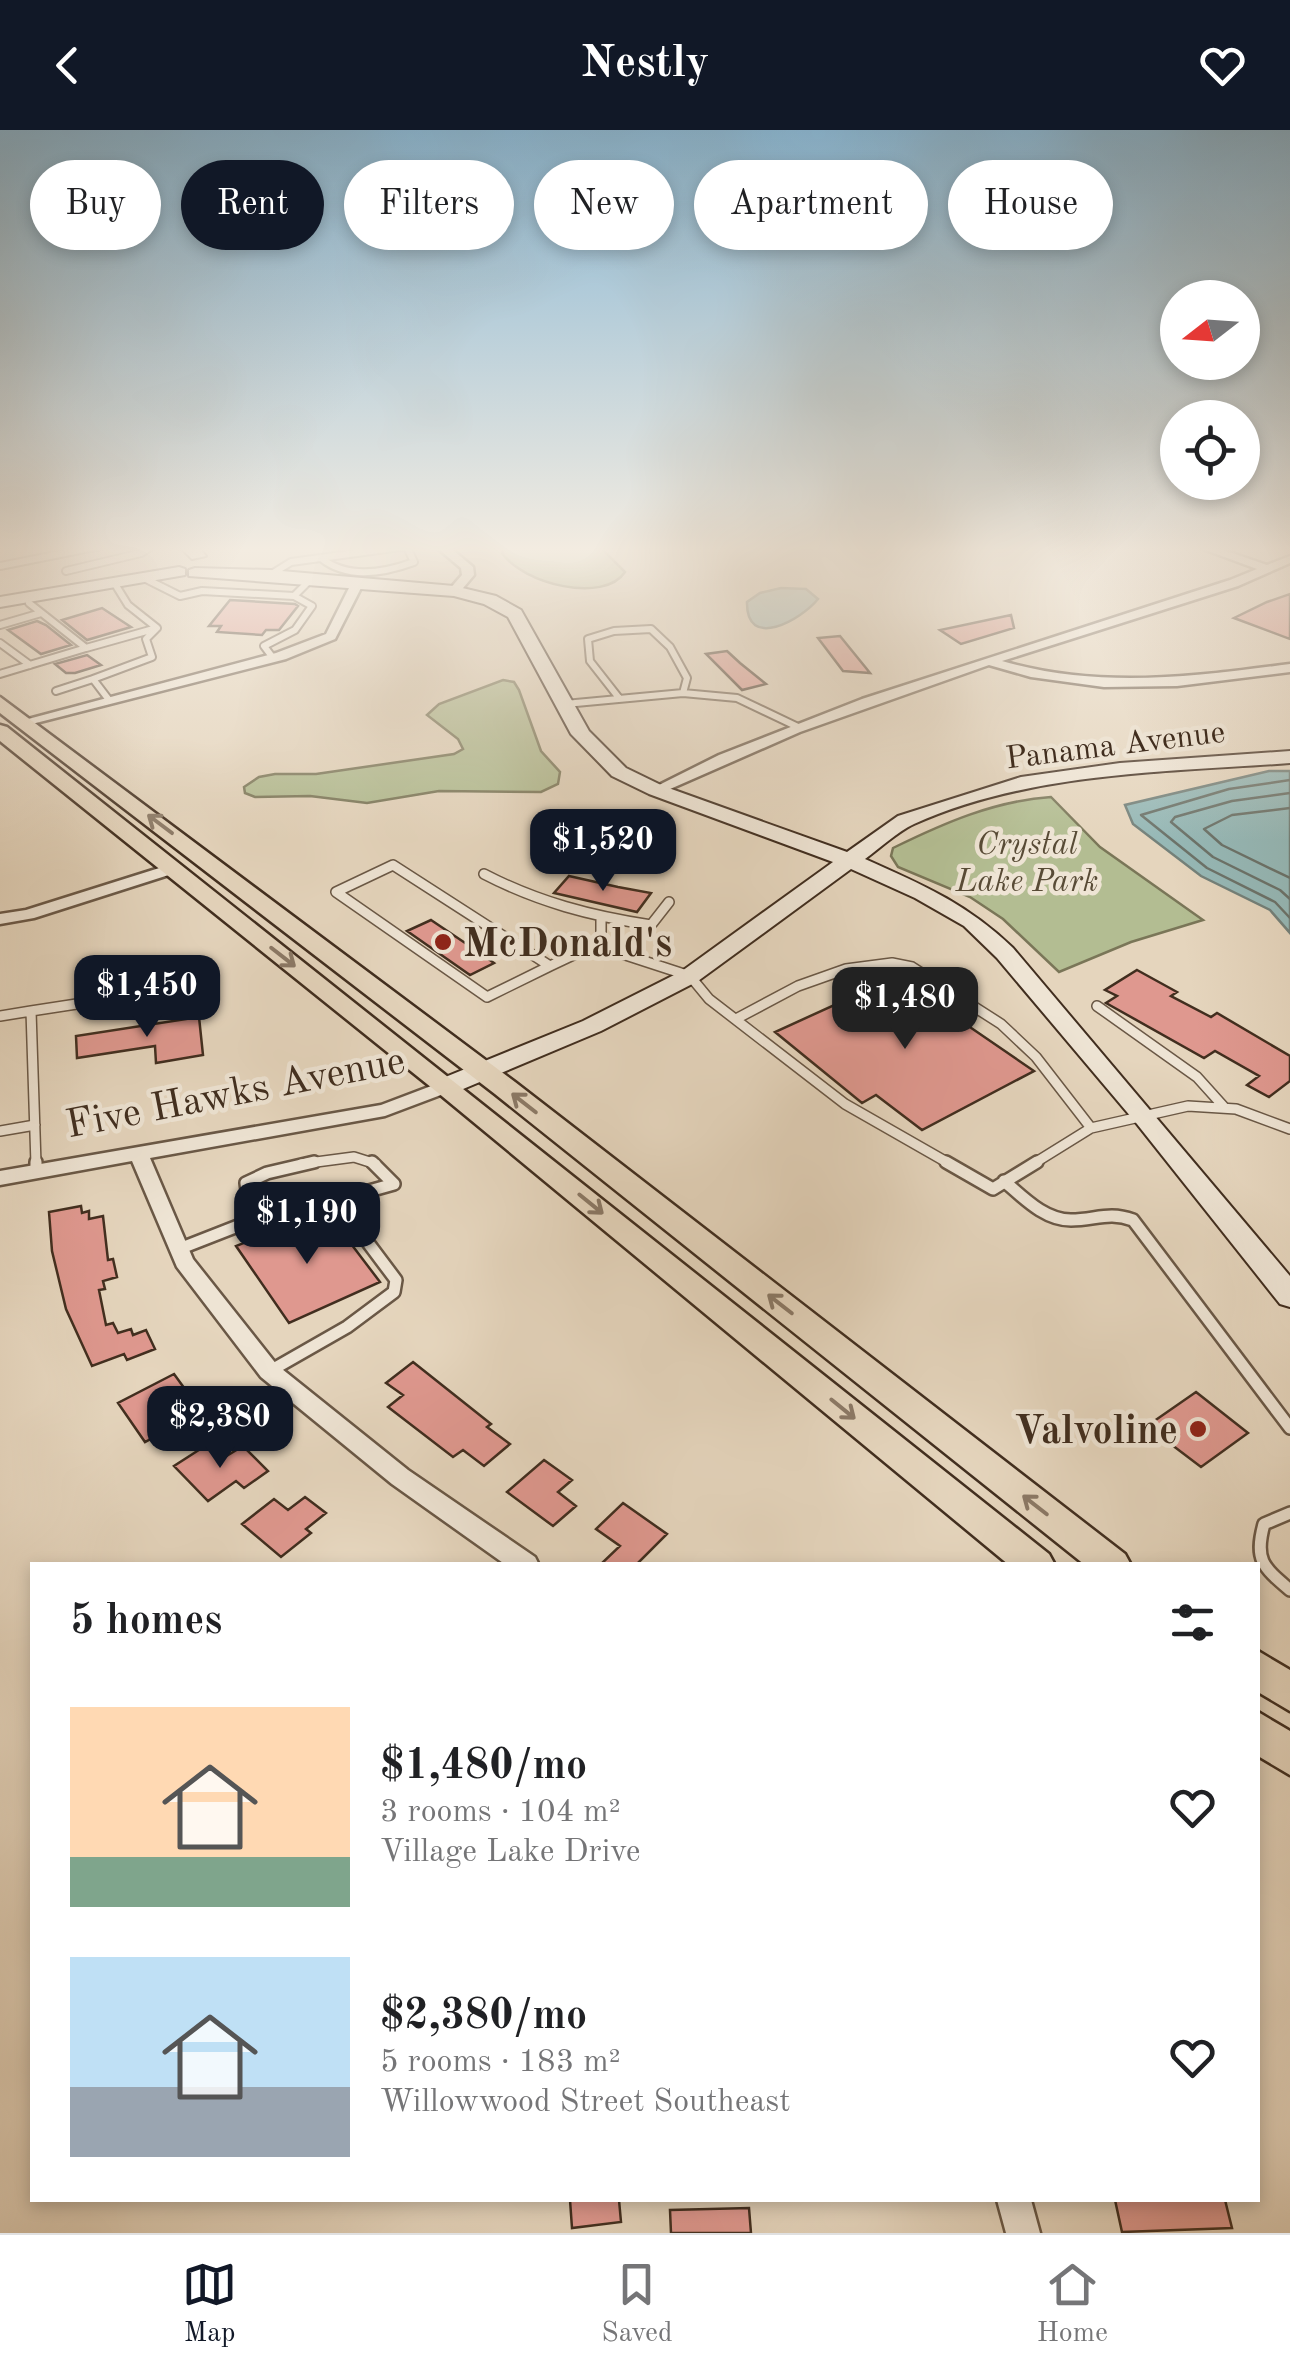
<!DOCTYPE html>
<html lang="en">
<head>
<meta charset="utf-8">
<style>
	:root { --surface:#fff; --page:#f6f6f6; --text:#202124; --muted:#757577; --line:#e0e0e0; --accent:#111827 }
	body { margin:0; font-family:"Old Standard TT",serif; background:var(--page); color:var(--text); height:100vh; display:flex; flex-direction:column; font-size:38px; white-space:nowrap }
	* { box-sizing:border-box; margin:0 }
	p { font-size:32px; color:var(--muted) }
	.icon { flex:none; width:55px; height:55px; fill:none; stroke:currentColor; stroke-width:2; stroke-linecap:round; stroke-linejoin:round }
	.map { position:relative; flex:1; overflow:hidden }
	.sheet { position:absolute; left:30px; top:1432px; width:1230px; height:640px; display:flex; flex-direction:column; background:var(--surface); border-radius:0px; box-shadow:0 5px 15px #0003 }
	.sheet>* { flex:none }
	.guide { position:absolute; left:30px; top:30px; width:1230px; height:90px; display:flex; gap:20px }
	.needle { width:65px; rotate:253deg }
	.tools { position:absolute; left:1160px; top:150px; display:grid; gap:20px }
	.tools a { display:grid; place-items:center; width:100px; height:100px; border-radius:50%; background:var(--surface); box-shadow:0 5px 15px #0003; font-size:50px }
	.price { position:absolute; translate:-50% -85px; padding:0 22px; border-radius:20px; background:var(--accent); color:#fff; font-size:32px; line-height:65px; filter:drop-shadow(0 2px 5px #0008) }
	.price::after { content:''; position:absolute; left:50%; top:60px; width:30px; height:22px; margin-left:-15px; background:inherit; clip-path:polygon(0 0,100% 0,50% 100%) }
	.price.selected { background:#222; color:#fff }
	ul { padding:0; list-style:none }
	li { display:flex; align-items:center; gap:30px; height:250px; padding:0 40px }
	li span { display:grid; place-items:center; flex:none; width:280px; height:200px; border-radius:0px; color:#555 }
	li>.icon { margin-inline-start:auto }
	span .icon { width:120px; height:120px; fill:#fffc; stroke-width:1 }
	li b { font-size:42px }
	h2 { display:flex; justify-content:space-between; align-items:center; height:120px; padding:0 40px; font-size:42px }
	.tag { padding:0 35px; border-radius:45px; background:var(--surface); box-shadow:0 5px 15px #0003; font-size:35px; line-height:90px }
	.tag.selected { background:var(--accent); color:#fff }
	header { display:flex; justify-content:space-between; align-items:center; height:130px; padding:0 40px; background:var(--accent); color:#fff; font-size:45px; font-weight:700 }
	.dock { display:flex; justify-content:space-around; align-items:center; height:140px; border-top:2px solid var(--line); background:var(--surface); font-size:28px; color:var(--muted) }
	.dock a { display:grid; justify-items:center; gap:5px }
	.dock .selected { color:var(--accent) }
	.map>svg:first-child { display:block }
</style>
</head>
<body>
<header><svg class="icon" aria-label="back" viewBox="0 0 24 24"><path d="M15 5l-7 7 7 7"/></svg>Nestly<svg class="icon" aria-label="heart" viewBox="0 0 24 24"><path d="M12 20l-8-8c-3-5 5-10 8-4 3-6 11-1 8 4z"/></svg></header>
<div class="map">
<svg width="1290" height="2103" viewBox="0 0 1290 2103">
	<rect width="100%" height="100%" fill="#e5d5bd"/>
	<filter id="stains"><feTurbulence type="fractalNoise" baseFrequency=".002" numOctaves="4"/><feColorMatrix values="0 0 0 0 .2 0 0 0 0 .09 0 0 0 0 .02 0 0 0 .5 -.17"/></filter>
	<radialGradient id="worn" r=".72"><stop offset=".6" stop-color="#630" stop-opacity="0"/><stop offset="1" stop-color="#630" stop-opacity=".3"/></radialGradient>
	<path fill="#b3bd92" stroke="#7a7658" stroke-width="2.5" d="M 505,416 L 599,416 L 625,442 C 604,474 523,454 502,423 Z
		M 503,550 L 514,552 L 519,560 L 541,621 L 560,642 L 558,654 L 541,662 L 439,661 L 367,673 L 310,666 L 255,667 L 245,663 L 244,657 L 259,647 L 275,644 L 316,644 L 454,624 L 463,619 L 458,609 L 427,585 L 439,574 Z
		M 1051,667 L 1100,717 L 1203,790 L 1131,812 L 1059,842 L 1003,789 L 970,767 L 898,737 L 891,726 L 893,718 C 944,693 994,671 1051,667 Z"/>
	<path fill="#96b8b6" stroke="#74817a" stroke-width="2.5" d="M 781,458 L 806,459 L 818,469 C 801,490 746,521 747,472 L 760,463 Z
		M 1269,641 L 1290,641 L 1290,803 L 1270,780 L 1201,746 L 1133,694 L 1125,675 Z"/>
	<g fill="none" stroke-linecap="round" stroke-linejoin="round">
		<path stroke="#6c736a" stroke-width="2.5" d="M 1290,650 L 1229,659 L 1141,685 L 1207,738 L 1275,772 L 1290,788
			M 1290,663 L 1232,671 L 1175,687 L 1171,692 L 1213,727 L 1280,760 L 1290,769
			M 1290,678 L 1232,685 L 1204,699 L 1222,715 L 1290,748"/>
	</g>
	<path fill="#df988f" stroke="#412e1f" stroke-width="2.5" d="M 1290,464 L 1290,509 L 1234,488 L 1267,472 Z
		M 230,470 L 295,474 L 298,476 L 279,500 L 266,500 L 262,505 L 217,502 L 221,496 L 209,496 Z
		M 102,478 L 131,497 L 87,510 L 62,490 Z
		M 1011,485 L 1014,498 L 961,514 L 940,500 Z
		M 37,491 L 46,495 L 71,515 L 41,524 L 8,500 Z
		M 840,506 L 866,538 L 870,543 L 843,541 L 818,508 Z
		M 727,521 L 740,533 L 766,554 L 742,560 L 706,524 Z
		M 87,525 L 101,535 L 75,543 L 66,543 L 55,534 Z
		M 569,746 L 618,757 L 651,763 L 637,782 L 554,763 Z
		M 431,790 L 480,823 L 494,833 L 470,845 L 407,801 Z
		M 1137,840 L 1177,862 L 1171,866 L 1211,887 L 1217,883 L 1290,926 L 1290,951 L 1269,967 L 1247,955 L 1259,946 L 1215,921 L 1204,928 L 1106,873 L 1117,866 L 1105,860 Z
		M 896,847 L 937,875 L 948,869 L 973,885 L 961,891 L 1034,941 L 922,1000 L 876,965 L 862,973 L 775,902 Z
		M 199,887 L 203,925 L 156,933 L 155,916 L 77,928 L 76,906 Z
		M 81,1076 L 82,1083 L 89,1081 L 89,1089 L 103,1086 L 108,1130 L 113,1129 L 117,1147 L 103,1151 L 105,1159 L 99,1160 L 106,1195 L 113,1193 L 118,1203 L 131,1199 L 133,1205 L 146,1200 L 155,1219 L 127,1230 L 124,1224 L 92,1236 L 66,1179 L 52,1121 L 49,1082 Z
		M 317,1087 L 318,1097 L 336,1094 L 380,1152 L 289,1193 L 236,1116 L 301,1090 Z
		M 413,1232 L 491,1294 L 487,1297 L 510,1314 L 484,1336 L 463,1320 L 453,1327 L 388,1277 L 403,1265 L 386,1253 Z
		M 174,1244 L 190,1266 L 175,1273 L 187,1289 L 145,1312 L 118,1273 Z
		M 1196,1262 L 1248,1303 L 1201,1337 L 1147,1296 Z
		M 205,1316 L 220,1330 L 243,1316 L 268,1341 L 244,1358 L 236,1351 L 208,1371 L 174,1336 Z
		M 544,1330 L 572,1350 L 558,1362 L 576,1376 L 553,1396 L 507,1362 Z
		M 305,1367 L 326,1383 L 306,1399 L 311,1403 L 281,1427 L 242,1394 L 274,1369 L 288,1380 Z
		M 623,1373 L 667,1404 L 636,1435 L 600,1435 L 620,1416 L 596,1399 Z
		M 570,2070 L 619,2070 L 621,2092 L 572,2098 Z
		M 1115,2070 L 1225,2070 L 1232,2098 L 1122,2102 Z
		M 749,2078 L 751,2103 L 671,2103 L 670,2080 Z"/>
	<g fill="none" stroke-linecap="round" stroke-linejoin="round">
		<g stroke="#6a5846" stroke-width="10">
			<path id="lane-far2" d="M 321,428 C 348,450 384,443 414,432 L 407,417
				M 0,436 L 100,416
				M 66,441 L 141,423 L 152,416
				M 270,445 L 291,432 L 408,416
				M 146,449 L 180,466 L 202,461 L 294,466 L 312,448
				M 0,495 L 41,483
				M 0,513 L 30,535
				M 86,518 L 157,498 L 128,475 L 115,454
				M 273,528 L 264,516 L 295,500 L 312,476 L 294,466
				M 0,544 L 86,518 L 29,473
				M 56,561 L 93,549
				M 619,568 L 590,531 L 588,509 L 614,501 L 651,499 L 670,517 L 687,548 L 683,563
				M 109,570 L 93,549 L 152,527 L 146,509 L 156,499
				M 565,574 L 683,563 L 737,568 L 800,598"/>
		</g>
		<g stroke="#6a5846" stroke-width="12">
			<path id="lane-far1" d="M 393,735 L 550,836 L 487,867 L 336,762 Z
				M 484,744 C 538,772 591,786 651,795 L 669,772
				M 601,788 L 601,817
				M 550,836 L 586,819 L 601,817 L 690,846 L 709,869 L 845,974 L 950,1034
				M 1097,876 L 1197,947 L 1224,977
				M 0,886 L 31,881
				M 736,889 L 798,856 L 846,839 L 892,833 L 912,837 L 1001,894 L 1036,927 L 1091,998
				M 0,1001 L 35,995
				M 36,1034 L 31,881 L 161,861
				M 301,1034 L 354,1027 L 376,1034
				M 1033,1034 L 1091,998 L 1188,976 L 1236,979 L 1290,999"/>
		</g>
		<g stroke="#6a5846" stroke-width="16">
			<path id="lane" d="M 36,1032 L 36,1041
				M 946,1032 L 993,1059 L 1037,1032
				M 1004,1051 C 1023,1067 1044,1090 1071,1090 C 1095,1090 1109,1081 1133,1090 L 1290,1298
				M 251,1091 L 246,1053 L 267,1043 L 314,1032
				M 179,1119 L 266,1085 L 344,1068
				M 270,1241 L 347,1197 L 394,1162 L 396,1150 L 351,1090 L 344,1068 L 394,1054 L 372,1032
				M 1290,1383 L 1264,1394 C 1254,1430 1263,1437 1290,1460"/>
		</g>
		<g stroke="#6a5846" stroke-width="5">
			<path id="street" d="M 435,416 L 448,416 L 473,437 L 474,445 L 458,464 L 448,461 L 462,445 L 461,438 Z
				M 1195,416 L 1212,416 L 1267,435 L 1290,426 L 1290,433 L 1238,456 L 1002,531 C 1098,559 1192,547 1290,534 L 1290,542 L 1177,556 L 1104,557 L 1031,547 L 989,535 L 800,602 L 661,663 L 651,663 L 649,660 L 719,625 L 862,569 L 1230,450 L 1257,439 Z
				M 358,448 L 364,452 L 335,509 L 286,529 L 24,596 L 17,592 L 276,523 L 326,504 L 352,452 Z
				M 172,734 L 180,739 L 178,742 L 34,788 L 0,794 L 0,784 L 26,780 Z
				M 447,950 L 456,956 L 454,960 L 385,986 L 150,1028 L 193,1129 L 277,1235 L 408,1340 L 535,1427 L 539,1435 L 506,1435 L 392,1354 L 261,1247 L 177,1137 L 132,1031 L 0,1055 L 0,1041 L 381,975 Z
				M 997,2070 L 1031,2070 L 1040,2103 L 1006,2103 Z"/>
		</g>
		<g stroke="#412e1f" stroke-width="4">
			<path id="secondary" d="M 179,416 L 197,416 L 206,426 L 192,429 Z
				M 179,437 L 185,439 L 185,445 L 0,477 L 0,467 Z
				M 195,438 L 270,440 L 454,456 L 496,466 L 521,480 L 589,601 L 626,638 L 663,656 L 847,722 L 898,686 L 1021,647 L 1120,633 L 1290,621 L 1290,633 C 1167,642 1029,642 914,694 C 897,702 880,718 865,729 C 923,755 966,773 1013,818 L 1290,1146 L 1290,1177 L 1280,1174 L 1137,994 L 997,828 L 964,796 L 915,768 L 851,739 L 698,851 L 601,901 L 456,962 L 438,962 L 434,956 L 438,950 L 583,891 L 682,841 L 833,732 L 649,664 L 612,646 L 571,604 L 508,487 L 484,474 L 454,466 L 189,446 L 189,440 Z"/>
		</g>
		<g stroke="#412e1f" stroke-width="5">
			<path id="primary" d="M 0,567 L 515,952 L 1125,1424 L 1131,1435 L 1085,1435 L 495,964 L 0,583 Z
				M 0,595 L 7,597 L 1049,1424 L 1055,1435 L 1009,1435 L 437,962 L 0,611 Z
				M 1258,1521 L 1290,1540 L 1290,1581 L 1258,1562 Z
				M 1258,1582 L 1290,1601 L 1290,1645 L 1258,1626 Z"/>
		</g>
		<use href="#lane-far2" stroke="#eee4d4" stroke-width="6"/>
		<use href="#lane-far1" stroke="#eee4d4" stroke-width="9"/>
		<use href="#lane" stroke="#eee4d4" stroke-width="11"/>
		<use href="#street" fill="#eee4d4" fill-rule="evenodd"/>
		<use href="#secondary" fill="#eee4d4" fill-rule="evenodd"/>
		<use href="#primary" fill="#e5d5bd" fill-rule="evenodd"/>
	</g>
	<defs><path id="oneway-shaft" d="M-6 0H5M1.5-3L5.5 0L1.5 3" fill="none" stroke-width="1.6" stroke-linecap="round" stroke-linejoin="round" transform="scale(2.5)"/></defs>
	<g stroke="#8b7966">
		<use href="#oneway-shaft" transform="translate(160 694) rotate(-143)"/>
		<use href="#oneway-shaft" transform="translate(283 827) rotate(38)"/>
		<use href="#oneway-shaft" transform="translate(524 973) rotate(-142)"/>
		<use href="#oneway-shaft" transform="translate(591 1074) rotate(39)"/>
		<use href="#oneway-shaft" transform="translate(780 1174) rotate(-142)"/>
		<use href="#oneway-shaft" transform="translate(843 1279) rotate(39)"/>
		<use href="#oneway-shaft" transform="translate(1035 1375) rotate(-142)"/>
	</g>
	<linearGradient id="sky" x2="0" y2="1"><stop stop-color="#87b6d4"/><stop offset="0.59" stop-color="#f3ece1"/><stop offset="1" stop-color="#f3ece1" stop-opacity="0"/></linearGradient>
	<rect width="1290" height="711" fill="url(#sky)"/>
	<g fill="#8f2418" stroke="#eee4d4" stroke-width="4">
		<circle cx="443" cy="812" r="10"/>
		<circle cx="1198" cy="1299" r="10"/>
	</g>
	<g text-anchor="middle" stroke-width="9" stroke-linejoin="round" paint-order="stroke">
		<g font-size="32" fill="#412e1f" stroke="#eee4d4">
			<text transform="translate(1115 614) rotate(-7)" y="11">Panama Avenue</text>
		</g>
		<g font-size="32" font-style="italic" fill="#584b36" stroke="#eee4d4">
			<text x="1027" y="724">Crystal<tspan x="1027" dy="37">Lake Park</tspan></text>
		</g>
		<g font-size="40" font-weight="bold" fill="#412e1f" stroke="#eee4d4" text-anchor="start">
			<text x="463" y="826">McDonald's</text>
			<text x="1178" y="1313" text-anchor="end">Valvoline</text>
		</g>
		<g font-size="40" fill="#412e1f" stroke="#eee4d4">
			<text transform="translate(235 961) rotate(-11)" y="14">Five Hawks Avenue</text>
		</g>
	</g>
	<rect width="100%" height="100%" filter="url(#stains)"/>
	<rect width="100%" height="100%" fill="url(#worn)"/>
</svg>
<div class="tools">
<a><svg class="needle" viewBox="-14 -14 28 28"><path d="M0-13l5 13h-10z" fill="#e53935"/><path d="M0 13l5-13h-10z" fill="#757577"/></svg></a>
<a><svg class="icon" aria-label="locate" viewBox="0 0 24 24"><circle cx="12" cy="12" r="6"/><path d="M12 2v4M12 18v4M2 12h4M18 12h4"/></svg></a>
</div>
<b class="price" style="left:603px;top:764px">$1,520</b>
<b class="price" style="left:147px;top:910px">$1,450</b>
<b class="price selected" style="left:905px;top:922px">$1,480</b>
<b class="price" style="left:307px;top:1137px">$1,190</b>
<b class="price" style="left:220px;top:1341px">$2,380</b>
<div class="guide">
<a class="tag">Buy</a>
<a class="tag selected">Rent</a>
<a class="tag">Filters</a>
<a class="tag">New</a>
<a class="tag">Apartment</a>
<a class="tag">House</a>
</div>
<section class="sheet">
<h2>5 homes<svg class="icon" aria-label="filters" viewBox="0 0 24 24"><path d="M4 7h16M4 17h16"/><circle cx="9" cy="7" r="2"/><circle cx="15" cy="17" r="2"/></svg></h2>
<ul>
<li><span style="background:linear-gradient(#ffd9b3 75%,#7fa58c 0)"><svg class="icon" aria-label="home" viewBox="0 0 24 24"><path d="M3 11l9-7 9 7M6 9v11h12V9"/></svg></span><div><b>$1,480/mo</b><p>3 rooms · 104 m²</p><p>Village Lake Drive</p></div><svg class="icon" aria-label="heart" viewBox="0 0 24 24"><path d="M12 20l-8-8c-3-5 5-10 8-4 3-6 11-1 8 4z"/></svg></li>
<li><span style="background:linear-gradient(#bfe0f5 65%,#9aa5b1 0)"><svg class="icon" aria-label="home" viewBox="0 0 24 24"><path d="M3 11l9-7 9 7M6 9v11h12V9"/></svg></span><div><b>$2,380/mo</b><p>5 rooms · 183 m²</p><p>Willowwood Street Southeast</p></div><svg class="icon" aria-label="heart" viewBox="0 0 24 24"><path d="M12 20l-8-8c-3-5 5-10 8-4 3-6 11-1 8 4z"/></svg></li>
</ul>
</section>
</div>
<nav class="dock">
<a class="selected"><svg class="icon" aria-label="map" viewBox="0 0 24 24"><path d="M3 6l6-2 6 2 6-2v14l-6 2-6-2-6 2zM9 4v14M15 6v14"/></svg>Map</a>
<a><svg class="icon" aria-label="saved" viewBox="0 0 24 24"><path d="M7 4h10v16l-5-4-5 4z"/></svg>Saved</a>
<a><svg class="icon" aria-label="home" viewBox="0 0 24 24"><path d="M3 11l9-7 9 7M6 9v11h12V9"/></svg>Home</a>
</nav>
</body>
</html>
